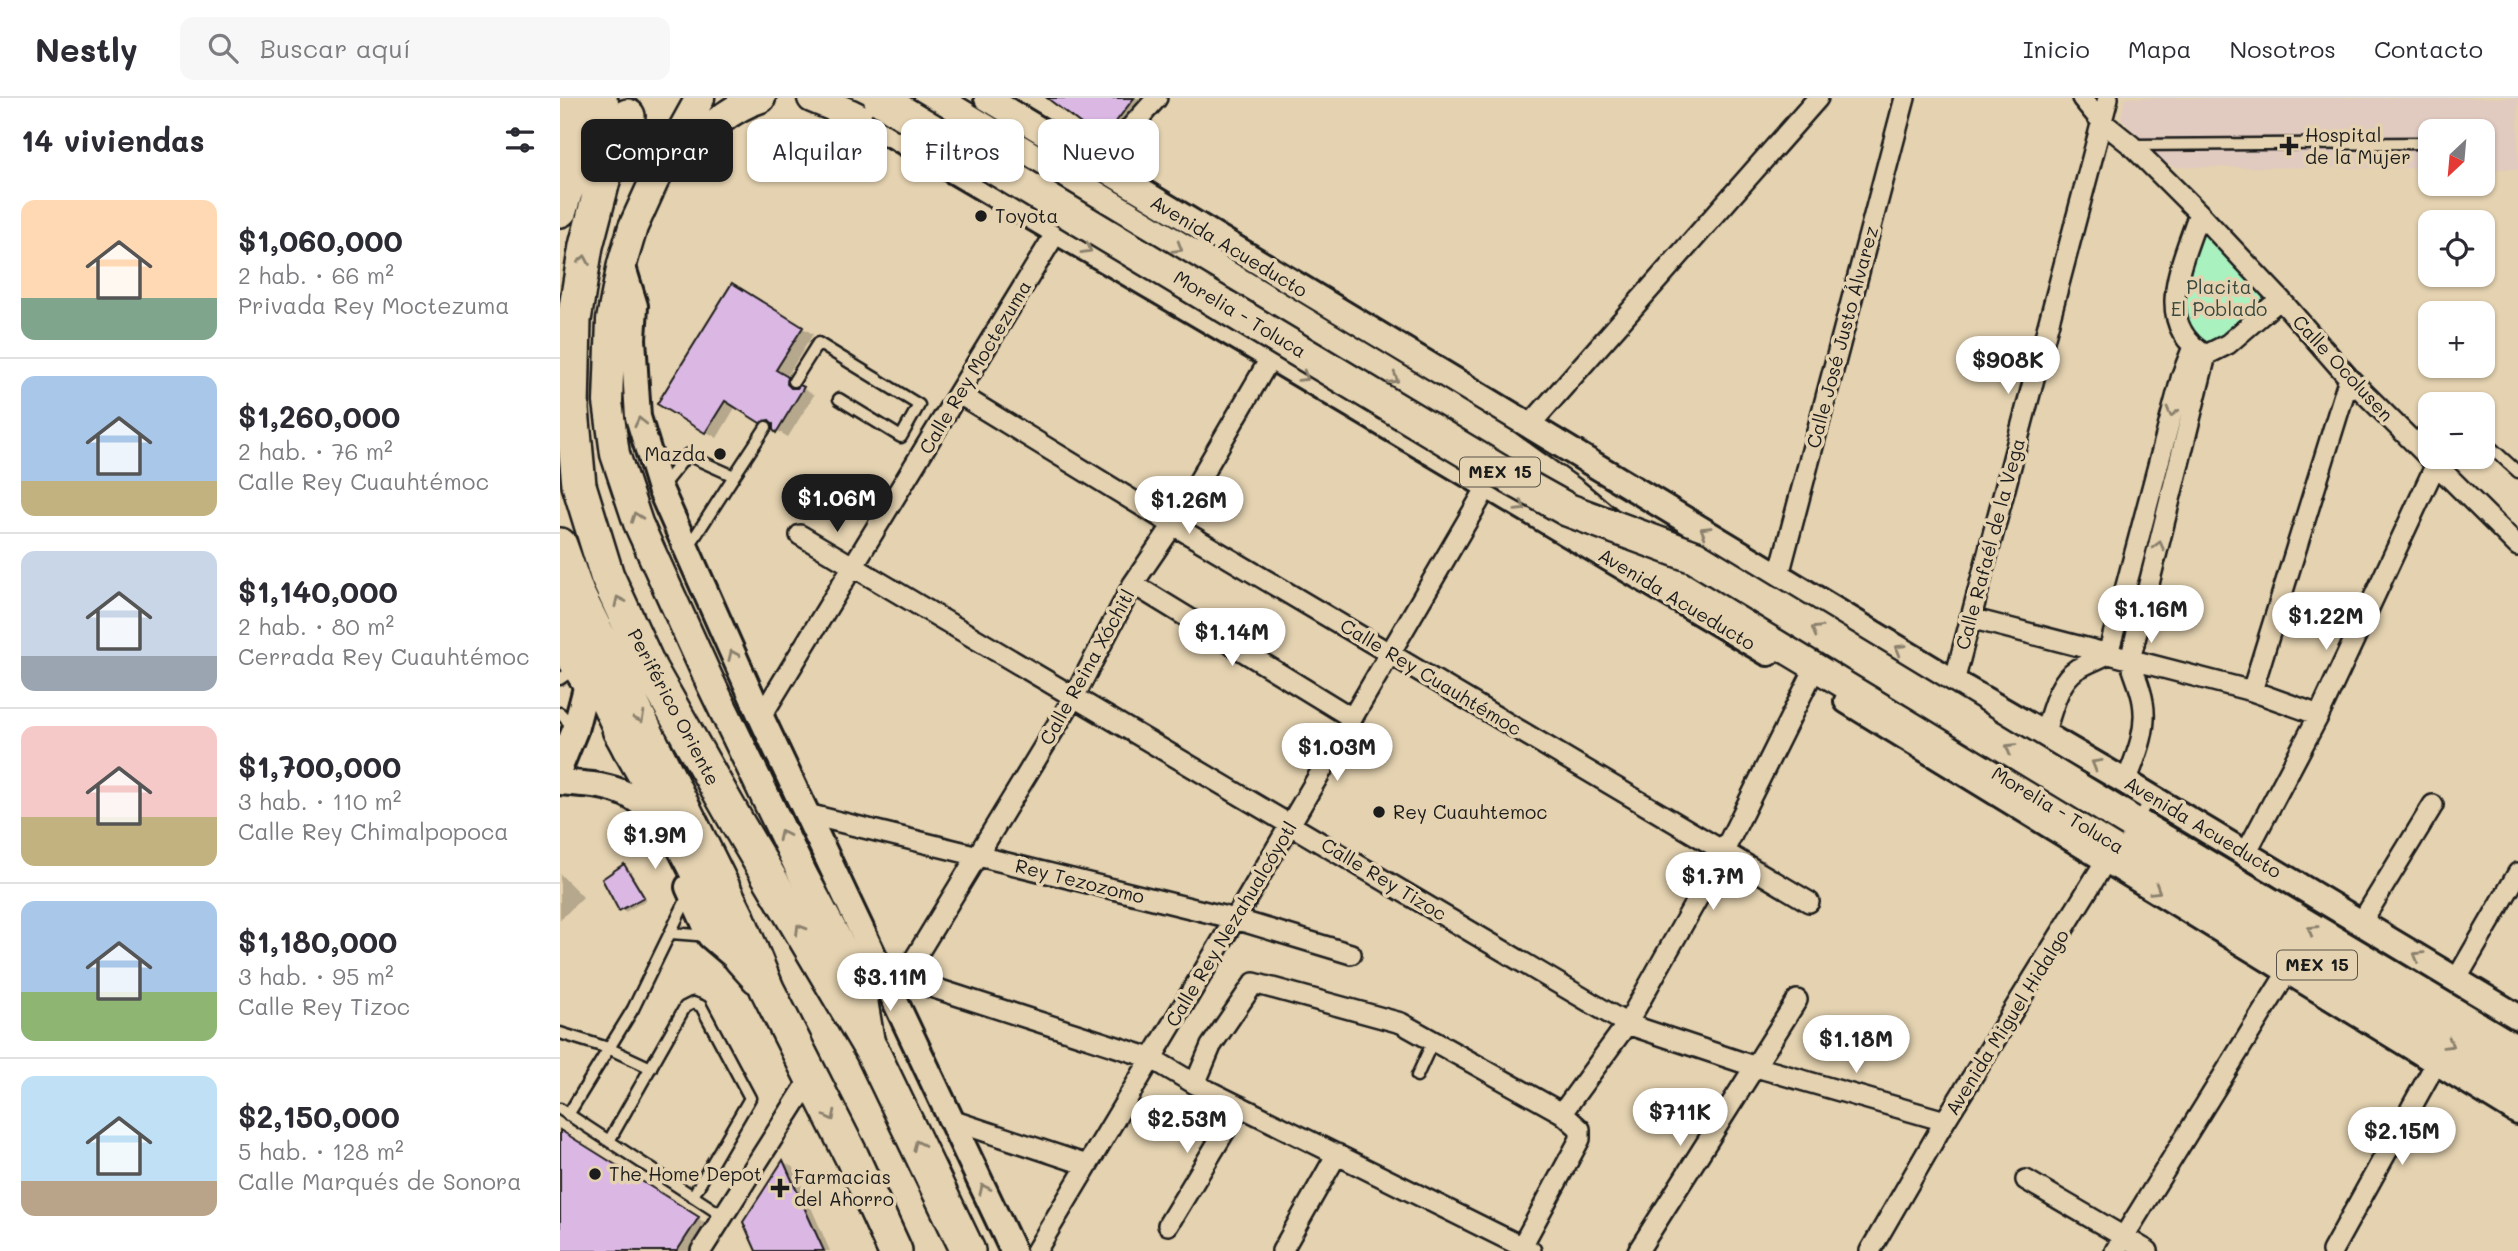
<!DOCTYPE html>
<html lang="es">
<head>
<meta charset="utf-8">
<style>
	:root { --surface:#fff; --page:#f7f7f7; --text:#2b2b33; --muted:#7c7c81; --line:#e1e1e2; --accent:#1c1c1c }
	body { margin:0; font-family:Mali,sans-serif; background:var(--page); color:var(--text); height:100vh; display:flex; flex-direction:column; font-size:26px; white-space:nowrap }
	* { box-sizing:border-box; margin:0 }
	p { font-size:23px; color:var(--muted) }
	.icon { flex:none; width:38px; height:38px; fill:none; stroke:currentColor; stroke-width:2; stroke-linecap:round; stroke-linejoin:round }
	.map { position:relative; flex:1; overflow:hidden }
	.details { display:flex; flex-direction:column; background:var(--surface); width:560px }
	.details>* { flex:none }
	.guide { position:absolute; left:21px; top:21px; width:665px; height:63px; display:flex; gap:14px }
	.needle { width:46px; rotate:206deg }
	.buttons { position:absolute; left:1858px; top:21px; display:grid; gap:14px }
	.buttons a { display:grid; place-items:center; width:77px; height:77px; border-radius:14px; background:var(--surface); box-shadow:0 2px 5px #0004; font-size:35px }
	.price { position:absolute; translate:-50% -60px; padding:0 16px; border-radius:24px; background:#fff; color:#222; font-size:23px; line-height:46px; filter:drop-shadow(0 2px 4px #0008) }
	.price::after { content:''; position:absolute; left:50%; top:42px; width:21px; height:16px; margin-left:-10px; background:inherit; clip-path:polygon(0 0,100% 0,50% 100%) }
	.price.selected { background:var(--accent); color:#fff }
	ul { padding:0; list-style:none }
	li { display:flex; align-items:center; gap:21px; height:175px; padding:0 21px }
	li+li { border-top:2px solid var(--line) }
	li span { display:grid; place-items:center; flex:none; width:196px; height:140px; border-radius:14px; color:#555 }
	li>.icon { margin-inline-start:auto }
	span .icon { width:84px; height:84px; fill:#fffc; stroke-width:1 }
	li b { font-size:30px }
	h2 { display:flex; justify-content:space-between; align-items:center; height:84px; padding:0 21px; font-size:30px }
	.pill { padding:0 24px; border-radius:14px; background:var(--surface); box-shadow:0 2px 5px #0004; font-size:24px; line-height:63px }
	.pill.selected { background:var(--accent); color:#fff }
	header { display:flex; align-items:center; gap:42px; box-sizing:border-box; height:98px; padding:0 35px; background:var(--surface); border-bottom:2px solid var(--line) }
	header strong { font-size:33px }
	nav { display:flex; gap:38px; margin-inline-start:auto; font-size:24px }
	.search { width:490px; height:63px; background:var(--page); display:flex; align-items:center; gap:18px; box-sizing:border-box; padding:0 24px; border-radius:14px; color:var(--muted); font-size:26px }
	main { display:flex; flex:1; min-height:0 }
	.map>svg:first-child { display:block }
</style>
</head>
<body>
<header>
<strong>Nestly</strong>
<div class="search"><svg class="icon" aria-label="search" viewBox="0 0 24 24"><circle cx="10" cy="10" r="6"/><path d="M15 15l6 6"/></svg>Buscar aquí</div>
<nav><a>Inicio</a><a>Mapa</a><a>Nosotros</a><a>Contacto</a></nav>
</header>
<main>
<section class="details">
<h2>14 viviendas<svg class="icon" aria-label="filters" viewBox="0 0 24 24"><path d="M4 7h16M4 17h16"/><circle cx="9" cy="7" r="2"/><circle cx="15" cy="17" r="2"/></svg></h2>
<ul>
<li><span style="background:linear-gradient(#ffd9b3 70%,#7fa58c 0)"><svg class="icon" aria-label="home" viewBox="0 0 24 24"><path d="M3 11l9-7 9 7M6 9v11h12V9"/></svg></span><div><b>$1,060,000</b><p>2 hab. · 66 m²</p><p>Privada Rey Moctezuma</p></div></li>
<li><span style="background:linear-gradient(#a9c7e8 75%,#c2b280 0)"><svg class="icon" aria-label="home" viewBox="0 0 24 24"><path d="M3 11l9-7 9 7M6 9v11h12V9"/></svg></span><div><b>$1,260,000</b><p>2 hab. · 76 m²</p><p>Calle Rey Cuauhtémoc</p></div></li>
<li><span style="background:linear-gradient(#c9d6e8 75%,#9aa5b1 0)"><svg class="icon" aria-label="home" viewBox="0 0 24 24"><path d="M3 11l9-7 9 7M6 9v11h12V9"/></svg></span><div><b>$1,140,000</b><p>2 hab. · 80 m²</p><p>Cerrada Rey Cuauhtémoc</p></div></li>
<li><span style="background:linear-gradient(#f6c9c9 65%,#c2b280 0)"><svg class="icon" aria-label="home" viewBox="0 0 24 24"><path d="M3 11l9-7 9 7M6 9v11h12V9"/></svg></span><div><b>$1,700,000</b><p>3 hab. · 110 m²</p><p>Calle Rey Chimalpopoca</p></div></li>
<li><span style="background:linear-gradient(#a9c7e8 65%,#8fb573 0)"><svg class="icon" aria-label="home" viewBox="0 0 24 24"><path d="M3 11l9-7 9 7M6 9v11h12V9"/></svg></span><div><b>$1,180,000</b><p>3 hab. · 95 m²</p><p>Calle Rey Tizoc</p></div></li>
<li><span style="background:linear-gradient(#bfe0f5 75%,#b9a48a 0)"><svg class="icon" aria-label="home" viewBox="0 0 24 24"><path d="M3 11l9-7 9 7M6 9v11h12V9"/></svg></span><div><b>$2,150,000</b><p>5 hab. · 128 m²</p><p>Calle Marqués de Sonora</p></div></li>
</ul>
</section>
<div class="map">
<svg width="1958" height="1153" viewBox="0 0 1958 1153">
	<rect width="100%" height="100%" fill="#e4d2b0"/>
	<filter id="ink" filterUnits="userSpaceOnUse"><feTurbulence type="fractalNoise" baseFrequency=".0143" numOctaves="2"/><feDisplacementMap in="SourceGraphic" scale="14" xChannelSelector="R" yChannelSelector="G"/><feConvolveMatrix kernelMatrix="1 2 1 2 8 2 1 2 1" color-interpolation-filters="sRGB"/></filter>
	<g filter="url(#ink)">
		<path fill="#e1cac0" d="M 1565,0 L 1958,0 L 1958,71 L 1923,71 L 1923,33 L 1871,33 L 1871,70 L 1616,69 L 1601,63 L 1561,20 Z"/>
		<path fill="#a9f2bf" stroke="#62876e" stroke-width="2" d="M 1646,131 L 1713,203 L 1653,246 C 1601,233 1629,168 1639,133 Z"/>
		<path fill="#0003" d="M 490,0 L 590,0 L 554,46 Z
			M 172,188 L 253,236 L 226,280 L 238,287 L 238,291 L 240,289 L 254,297 L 228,339 L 176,308 L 157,340 L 100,305 Z
			M 64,768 L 69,771 L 87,802 L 65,814 L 61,811 Z
			M 0,776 L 23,799 L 0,822 Z
			M 0,1034 L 148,1127 L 132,1153 L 0,1153 Z
			M 224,1064 L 234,1070 L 270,1153 L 198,1153 Z"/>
		<path fill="#dbb8e4" stroke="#1c1c1c" stroke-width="2" d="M 487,0 L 574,0 L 542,42 Z
			M 172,185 L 243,229 L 216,272 L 228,279 L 227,286 L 231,290 L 237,290 L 240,287 L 244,289 L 216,335 L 213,332 L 213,326 L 209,322 L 200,325 L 165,303 L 145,335 L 97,306 Z
			M 64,766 L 84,799 L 59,813 L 42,781 Z
			M 0,1032 L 139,1119 L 117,1153 L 0,1153 Z
			M 223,1062 L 249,1120 L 264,1153 L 196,1153 L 183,1124 Z"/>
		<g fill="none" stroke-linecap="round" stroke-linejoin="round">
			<g stroke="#1c1c1c" stroke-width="15">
				<path id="service" d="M 1571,47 L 1864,45
					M 234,283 L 258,245 L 359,307 L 341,339 L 279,301
					M 1923,342 L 1958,374
					M 1852,343 L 1871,327
					M 174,378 L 206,329
					M 102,388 L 127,357 L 174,378 L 129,448
					M 0,581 L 16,570
					M 0,615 L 14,630
					M 111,835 L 149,838
					M 0,935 L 48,950 L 91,970
					M 857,978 L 873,943
					M 0,1011 L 163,1118
					M 8,1017 L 73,911 L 129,796
					M 49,1043 L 125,909 L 133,905 L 141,908 L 190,1000 L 133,1098"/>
			</g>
			<g stroke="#1c1c1c" stroke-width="24">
				<path id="minor" d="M 1522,0 L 1541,23 L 1571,47 L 1639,115 L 1720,201 L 1789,280 L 1958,448
					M 536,68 L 597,0
					M 1639,115 C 1624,161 1590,225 1646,257 L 1668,246 L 1720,201
					M 399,296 L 613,427 L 1249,804
					M 969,328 L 1258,0
					M 240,437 L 1067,926 L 1196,969 L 1385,1023
					M 1219,477 L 1345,0
					M 573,486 L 792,620
					M 1410,520 L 1692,593 L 1759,617
					M 1394,584 L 1548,0
					M 1692,593 L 1789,280
					M 201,619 L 497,133
					M 1484,636 C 1492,614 1497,584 1517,571 C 1527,565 1538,561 1548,556 L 1622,277 L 1633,249
					M 1566,684 C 1576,658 1588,632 1583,604 C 1581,590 1574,576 1570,562 L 1646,257
					M 247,716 L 675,821 L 791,856
					M 1686,755 L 1759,617 L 1876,366
					M 1801,825 L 1873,707
					M 332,880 L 343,880 L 591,960 L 635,986 L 971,1153
					M 343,880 L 514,599 L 573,486 L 613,427 L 711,259
					M 1896,882 L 1958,775
					M 635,986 L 651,948 L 694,885 L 841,925 L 1002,1015 L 1020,1031 L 1020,1041 L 962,1148
					M 1002,1015 L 1067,926 L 1163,755 L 1250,580
					M 391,1022 L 527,1067
					M 1466,1082 L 1588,1153
					M 608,1127 L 680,1008
					M 141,1153 L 251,980
					M 476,1153 L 675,821 L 927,389
					M 722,1153 L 777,1056
					M 1078,1153 L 1237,902
					M 1310,1153 L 1385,1023 L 1587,696
					M 1555,1153 L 1728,873
					M 1772,1153 L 1876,965"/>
			</g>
			<g stroke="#1c1c1c" stroke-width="30">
				<path id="tertiary" d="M 427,0 L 1394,584 L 1566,684 L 1958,919
					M 312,25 L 711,259 L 1208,555
					M 62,166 L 75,208 L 73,241 L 78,319 L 100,391 L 201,619 L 453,1153
					M 1287,603 L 1958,1014
					M 0,669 L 15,632 L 27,586
					M 0,684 C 41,687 81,689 100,731
					M 128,789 L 150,838 L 177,861"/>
			</g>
			<g stroke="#1c1c1c" stroke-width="33">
				<path id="secondary" d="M 140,0 L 94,83 L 73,129 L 62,166 L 51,222 L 48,304 L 55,356 L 78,425 L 150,584 L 243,777 L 300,884 L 310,944
					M 252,0 L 291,16 L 327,34
					M 0,7 L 4,0
					M 116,62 C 142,37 166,11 201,0
					M 0,542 L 26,584
					M 57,633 L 108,723 L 179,862 L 196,881"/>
			</g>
			<g stroke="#1c1c1c" stroke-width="37">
				<path id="primary" d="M 371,0 L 946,349 L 1013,397 L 1067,442 L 1192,528 L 1958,987
					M 0,63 L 28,0
					M 0,501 L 69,651
					M 1571,724 L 1958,955"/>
			</g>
			<g stroke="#1c1c1c" stroke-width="38">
				<path id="trunk" d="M 68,18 L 44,79 L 26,148 L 14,222 L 12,312 L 19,387 L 47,478 L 90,571 L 179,728 L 312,953 L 408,1153
					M 0,112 L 5,95 L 42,7
					M 0,447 L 17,495 L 178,820 L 207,891 L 292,1059 L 335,1153"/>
			</g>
			<use href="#service" stroke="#e4d2b0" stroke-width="10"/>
			<use href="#minor" stroke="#e4d2b0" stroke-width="19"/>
			<use href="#tertiary" stroke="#e4d2b0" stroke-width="24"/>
			<use href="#secondary" stroke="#e4d2b0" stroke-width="28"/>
			<use href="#primary" stroke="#e4d2b0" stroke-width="32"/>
			<use href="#trunk" stroke="#e4d2b0" stroke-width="33"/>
			<g stroke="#1c1c1c" stroke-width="37" stroke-linecap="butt">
				<path id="primary-bridge" d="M 320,1 L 949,379 L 1008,412 L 1135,459 L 1571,724"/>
			</g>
			<use href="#primary-bridge" stroke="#e4d2b0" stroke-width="32"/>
		</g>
		<defs><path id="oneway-chevron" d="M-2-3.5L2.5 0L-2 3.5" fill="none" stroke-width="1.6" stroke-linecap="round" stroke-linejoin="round" transform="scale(1.75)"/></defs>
		<g stroke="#8a806d">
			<use href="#oneway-chevron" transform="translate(618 150) rotate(31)"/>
			<use href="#oneway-chevron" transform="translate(527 151) rotate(30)"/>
			<use href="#oneway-chevron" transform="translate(24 162) rotate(-80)"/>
			<use href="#oneway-chevron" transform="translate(744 279) rotate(31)"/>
			<use href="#oneway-chevron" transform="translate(834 281) rotate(31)"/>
			<use href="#oneway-chevron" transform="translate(1612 314) rotate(105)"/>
			<use href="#oneway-chevron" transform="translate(80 324) rotate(-103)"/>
			<use href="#oneway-chevron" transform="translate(961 409) rotate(31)"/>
			<use href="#oneway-chevron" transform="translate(76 419) rotate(-110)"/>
			<use href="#oneway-chevron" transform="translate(1145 433) rotate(-149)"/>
			<use href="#oneway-chevron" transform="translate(1599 448) rotate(-76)"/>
			<use href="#oneway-chevron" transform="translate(59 503) rotate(-115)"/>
			<use href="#oneway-chevron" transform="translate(1256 532) rotate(-149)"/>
			<use href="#oneway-chevron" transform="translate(1340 551) rotate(-149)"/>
			<use href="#oneway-chevron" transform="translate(173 557) rotate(-114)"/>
			<use href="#oneway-chevron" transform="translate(80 620) rotate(63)"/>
			<use href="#oneway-chevron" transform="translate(1450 650) rotate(-149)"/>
			<use href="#oneway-chevron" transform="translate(1536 666) rotate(-150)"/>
			<use href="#oneway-chevron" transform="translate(223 737) rotate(-116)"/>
			<use href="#oneway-chevron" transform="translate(1596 792) rotate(32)"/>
			<use href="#oneway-chevron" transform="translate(240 831) rotate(-121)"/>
			<use href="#oneway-chevron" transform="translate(1752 832) rotate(-149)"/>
			<use href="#oneway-chevron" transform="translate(1858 858) rotate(-149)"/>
			<use href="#oneway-chevron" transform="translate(1889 946) rotate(31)"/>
			<use href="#oneway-chevron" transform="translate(271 1018) rotate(63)"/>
			<use href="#oneway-chevron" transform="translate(358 1047) rotate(-115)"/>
			<use href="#oneway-chevron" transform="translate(424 1091) rotate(-115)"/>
		</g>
	</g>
	<g fill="#1c1c1c" stroke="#e4d2b0" stroke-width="2.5">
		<path d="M1725.5 37.5h7v7h7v7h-7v7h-7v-7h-7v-7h7z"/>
		<circle cx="421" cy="118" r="7"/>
		<circle cx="160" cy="356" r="7"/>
		<circle cx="819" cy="714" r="7"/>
		<circle cx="35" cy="1076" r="7"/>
		<path d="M216.5 1079.5h7v7h7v7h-7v7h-7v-7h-7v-7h7z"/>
	</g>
	<g text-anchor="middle" stroke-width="7" stroke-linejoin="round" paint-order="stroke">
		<g fill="#e4d2b0" stroke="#585348" stroke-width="2">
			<rect x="900" y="359.5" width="80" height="29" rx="5"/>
			<rect x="1717" y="852.5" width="80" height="29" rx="5"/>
		</g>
		<g font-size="18" font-weight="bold" fill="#1c1c1c">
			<text x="940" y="380">MEX 15</text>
			<text x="1757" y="873">MEX 15</text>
		</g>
		<g font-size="19" fill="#1c1c1c" stroke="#e4d2b0" text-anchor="start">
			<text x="1745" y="44">Hospital<tspan x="1745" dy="22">de la Mujer</tspan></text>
			<text x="435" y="125">Toyota</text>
			<text x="146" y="363" text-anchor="end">Mazda</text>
			<text x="833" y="721">Rey Cuauhtemoc</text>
			<text x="49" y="1083">The Home Depot</text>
			<text x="234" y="1086">Farmacias<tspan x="234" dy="22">del Ahorro</tspan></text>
		</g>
		<g font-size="19" fill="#1c1c1c" stroke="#e4d2b0">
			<text transform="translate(669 148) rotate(31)" y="7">Avenida Acueducto</text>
			<text transform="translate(680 216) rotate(31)" y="7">Morelia - Toluca</text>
			<text transform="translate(1282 239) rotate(-75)" y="7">Calle José Justo Álvarez</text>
			<text transform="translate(415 269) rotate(-59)" y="7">Calle Rey Moctezuma</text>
			<text transform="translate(1783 270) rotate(47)" y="7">Calle Ocolusen</text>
			<text transform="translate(1430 446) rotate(-75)" y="7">Calle Rafaél de la Vega</text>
			<text transform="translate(1117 501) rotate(31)" y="7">Avenida Acueducto</text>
			<text transform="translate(527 569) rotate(-61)" y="7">Calle Reina Xóchitl</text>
			<text transform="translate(871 579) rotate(31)" y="7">Calle Rey Cuauhtémoc</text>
			<text transform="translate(114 609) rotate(62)" y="7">Periférico Oriente</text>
			<text transform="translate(1498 712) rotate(31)" y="7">Morelia - Toluca</text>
			<text transform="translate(1643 729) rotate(31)" y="7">Avenida Acueducto</text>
			<text transform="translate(824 781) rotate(31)" y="7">Calle Rey Tizoc</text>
			<text transform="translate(520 783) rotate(14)" y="7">Rey Tezozomo</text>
			<text transform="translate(671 826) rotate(-59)" y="7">Calle Rey Nezahualcóyotl</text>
			<text transform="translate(1447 924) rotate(-58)" y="7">Avenida Miguel Hidalgo</text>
		</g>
		<g font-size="19" fill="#38473d" stroke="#e4d2b0">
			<text x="1659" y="196">Placita<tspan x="1659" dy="22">El Poblado</tspan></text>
		</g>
	</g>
</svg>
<div class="buttons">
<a><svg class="needle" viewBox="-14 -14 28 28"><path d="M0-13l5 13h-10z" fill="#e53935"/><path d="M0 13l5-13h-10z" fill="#7c7c81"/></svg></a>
<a><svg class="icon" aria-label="locate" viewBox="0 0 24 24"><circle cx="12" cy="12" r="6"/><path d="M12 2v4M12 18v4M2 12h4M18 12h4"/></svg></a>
<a>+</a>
<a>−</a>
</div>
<b class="price" style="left:1448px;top:298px">$908K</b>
<b class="price selected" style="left:277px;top:436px">$1.06M</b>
<b class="price" style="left:629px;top:438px">$1.26M</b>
<b class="price" style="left:1591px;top:547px">$1.16M</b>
<b class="price" style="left:1766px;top:554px">$1.22M</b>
<b class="price" style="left:672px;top:570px">$1.14M</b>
<b class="price" style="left:777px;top:685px">$1.03M</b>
<b class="price" style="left:95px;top:773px">$1.9M</b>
<b class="price" style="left:1153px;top:814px">$1.7M</b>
<b class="price" style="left:330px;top:915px">$3.11M</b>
<b class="price" style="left:1296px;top:977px">$1.18M</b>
<b class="price" style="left:1120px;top:1050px">$711K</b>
<b class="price" style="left:627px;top:1057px">$2.53M</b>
<b class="price" style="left:1842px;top:1069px">$2.15M</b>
<div class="guide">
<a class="pill selected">Comprar</a>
<a class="pill">Alquilar</a>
<a class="pill">Filtros</a>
<a class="pill">Nuevo</a>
</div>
</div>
</main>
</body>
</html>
